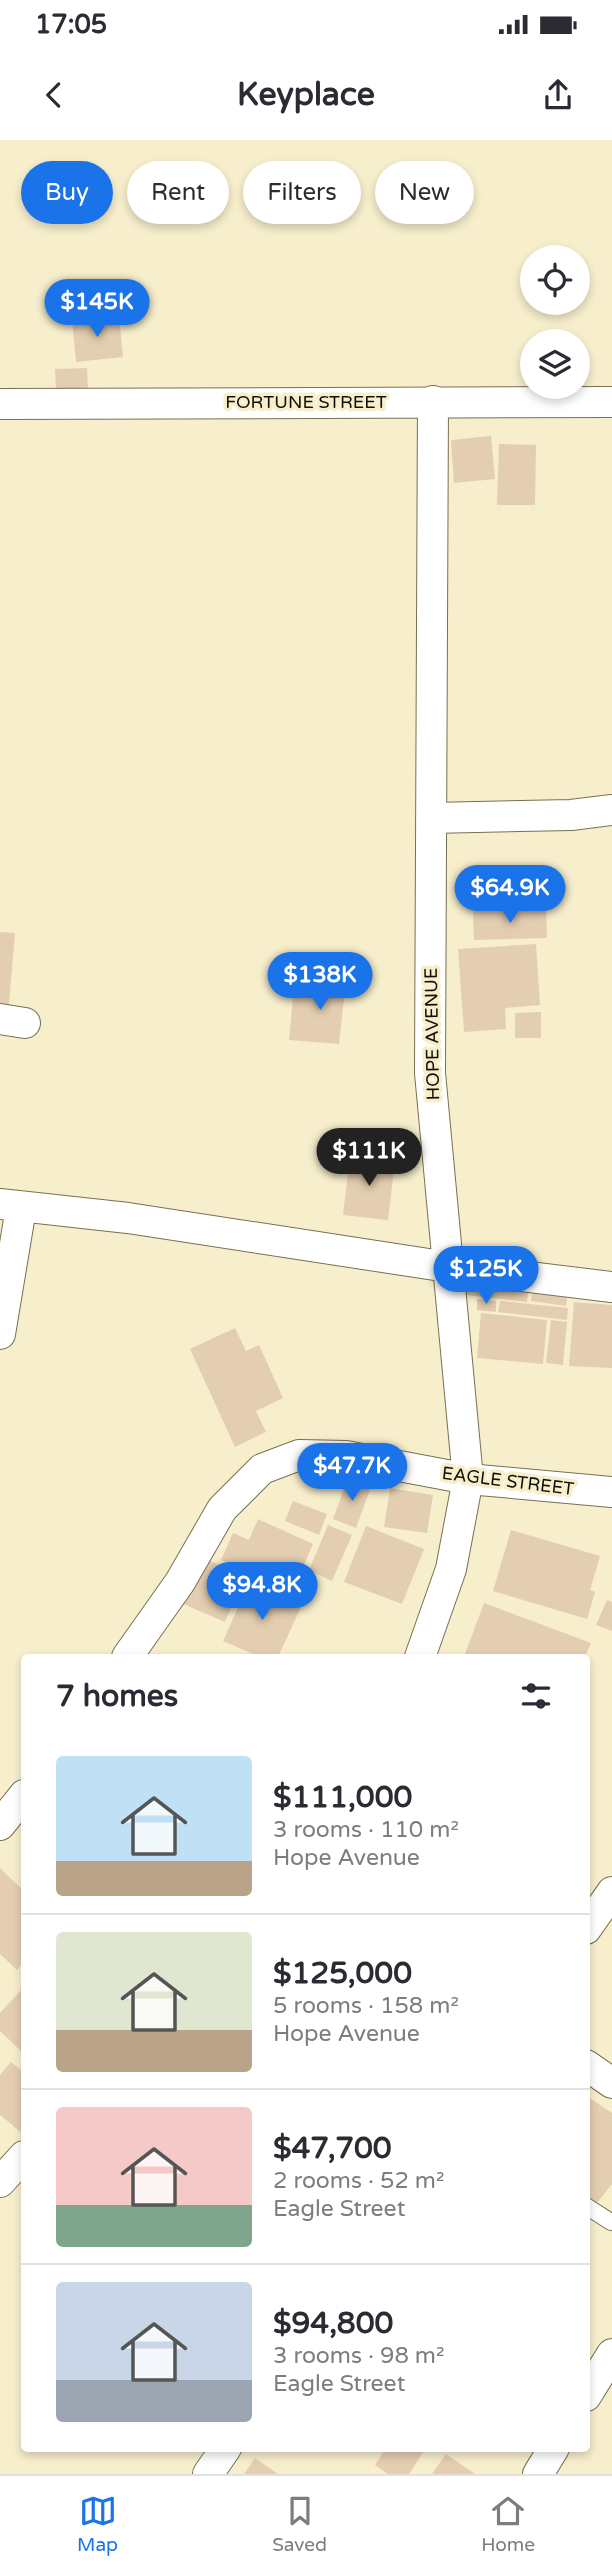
<!DOCTYPE html>
<html lang="en">
<head>
<meta charset="utf-8">
<style>
	:root { --surface:#fff; --page:#f7f7f7; --text:#2b2b33; --muted:#7c7c81; --line:#e1e1e2; --accent:#1a73e8 }
	body { margin:0; font-family:"Varela Round",sans-serif; background:var(--page); color:var(--text); height:100vh; display:flex; flex-direction:column; font-size:26px; white-space:nowrap }
	* { box-sizing:border-box; margin:0 }
	p { font-size:23px; color:var(--muted) }
	.icon { flex:none; width:38px; height:38px; fill:none; stroke:currentColor; stroke-width:2; stroke-linecap:round; stroke-linejoin:round }
	.map { position:relative; flex:1; overflow:hidden }
	.panel { position:absolute; left:21px; top:1514px; width:569px; height:798px; display:flex; flex-direction:column; background:var(--surface); border-radius:7px; box-shadow:0 4px 10px #0003 }
	.panel>* { flex:none }
	.guide { position:absolute; left:21px; top:21px; width:570px; height:63px; display:flex; gap:14px }
	.tools { position:absolute; left:520px; top:105px; display:grid; gap:14px }
	.tools a { display:grid; place-items:center; width:70px; height:70px; border-radius:50%; background:var(--surface); box-shadow:0 4px 10px #0003; font-size:35px }
	.price { position:absolute; translate:-50% -60px; padding:0 16px; border-radius:24px; background:var(--accent); color:#fff; font-size:23px; line-height:46px; filter:drop-shadow(0 2px 4px #0008) }
	.price::after { content:''; position:absolute; left:50%; top:42px; width:21px; height:16px; margin-left:-10px; background:inherit; clip-path:polygon(0 0,100% 0,50% 100%) }
	.price.active { background:#222; color:#fff }
	ul { padding:0; list-style:none }
	li { display:flex; align-items:center; gap:21px; height:175px; padding:0 35px }
	li+li { border-top:2px solid var(--line) }
	li span { display:grid; place-items:center; flex:none; width:196px; height:140px; border-radius:7px; color:#555 }
	li>.icon { margin-inline-start:auto }
	span .icon { width:84px; height:84px; fill:#fffc; stroke-width:1 }
	li b { font-size:30px }
	h2 { display:flex; justify-content:space-between; align-items:center; height:84px; padding:0 35px; font-size:30px }
	.pill { padding:0 24px; border-radius:32px; background:var(--surface); box-shadow:0 4px 10px #0003; font-size:24px; line-height:63px }
	.pill.active { background:var(--accent); color:#fff }
	.status { display:flex; justify-content:space-between; align-items:center; height:49px; padding:0 35px; background:var(--surface); direction:ltr }
	.status svg { height:19px; fill:currentColor }
	header { display:flex; justify-content:space-between; align-items:center; height:91px; padding:0 35px; background:var(--surface); font-size:32px; font-weight:700 }
	.tab-bar { display:flex; justify-content:space-around; align-items:center; height:98px; border-top:2px solid var(--line); background:var(--surface); font-size:19px; color:var(--muted) }
	.tab-bar a { display:grid; justify-items:center; gap:4px }
	.tab-bar .active { color:var(--accent) }
	.map>svg:first-child { display:block }
</style>
</head>
<body>
<div class="status"><b>17:05</b><svg viewBox="0 0 49 12"><path d="M0 12V9h3v3zM5 12V6h3v6zM10 12V3h3v9zM15 12V0h3v12zM26 1h20v11H26zM47 4h2v5h-2z"/></svg></div>
<header><svg class="icon" aria-label="back" viewBox="0 0 24 24"><path d="M15 5l-7 7 7 7"/></svg>Keyplace<svg class="icon" aria-label="share" viewBox="0 0 24 24"><path d="M12 15V3M7 8l5-5 5 5M5 13v7h14v-7"/></svg></header>
<div class="map">
<svg width="612" height="2334" viewBox="0 0 612 2334">
	<rect width="100%" height="100%" fill="#f7eecc"/>
	<path fill="#e4ceb1" d="M 119,176 L 123,217 L 76,222 L 72,180 Z
		M 87,228 L 88,249 L 56,250 L 55,229 Z
		M 491,296 L 495,339 L 454,343 L 451,300 Z
		M 499,304 L 536,305 L 535,365 L 497,365 Z
		M 546,769 L 547,798 L 474,800 L 473,771 Z
		M 0,792 L 15,793 L 8,875 L 0,875 Z
		M 536,804 L 540,865 L 505,868 L 506,889 L 464,892 L 458,809 Z
		M 284,826 L 319,827 L 318,855 L 282,853 Z
		M 324,829 L 347,831 L 339,904 L 289,900 L 293,857 L 321,859 Z
		M 541,872 L 541,898 L 515,898 L 515,873 Z
		M 350,1016 L 395,1021 L 388,1080 L 343,1075 Z
		M 469,1135 L 530,1141 L 527,1162 L 466,1155 Z
		M 534,1140 L 569,1145 L 566,1166 L 531,1161 Z
		M 477,1159 L 496,1161 L 496,1172 L 477,1170 Z
		M 500,1161 L 568,1168 L 567,1180 L 498,1172 Z
		M 574,1162 L 612,1165 L 612,1228 L 569,1226 Z
		M 481,1173 L 547,1180 L 543,1224 L 477,1218 Z
		M 551,1180 L 567,1182 L 563,1225 L 546,1223 Z
		M 235,1188 L 246,1211 L 259,1205 L 283,1258 L 256,1271 L 266,1292 L 235,1307 L 190,1209 Z
		M 348,1338 L 371,1347 L 356,1388 L 333,1379 Z
		M 390,1348 L 433,1355 L 427,1393 L 384,1387 Z
		M 293,1361 L 327,1374 L 319,1395 L 285,1381 Z
		M 258,1379 L 313,1404 L 292,1452 L 221,1420 L 233,1393 L 249,1400 Z
		M 328,1385 L 352,1395 L 332,1441 L 309,1430 Z
		M 366,1386 L 424,1409 L 402,1464 L 344,1442 Z
		M 511,1390 L 600,1416 L 590,1450 L 595,1452 L 587,1479 L 493,1451 Z
		M 201,1417 L 244,1436 L 225,1482 L 181,1463 Z
		M 250,1441 L 302,1465 L 278,1517 L 260,1517 L 223,1501 Z
		M 607,1460 L 612,1462 L 612,1491 L 596,1485 Z
		M 484,1463 L 591,1503 L 585,1517 L 473,1517 L 465,1514 Z
		M 0,1728 L 24,1751 L 24,1821 L 17,1830 L 0,1814 Z
		M 24,1847 L 24,1914 L 0,1891 L 0,1873 Z
		M 11,1922 L 24,1933 L 24,1989 L 22,1993 L 0,1975 L 0,1935 Z
		M 588,1957 L 612,1973 L 612,2044 L 597,2063 L 586,2056 L 586,1960 Z
		M 386,2308 L 426,2308 L 409,2334 L 388,2334 L 375,2325 Z
		M 446,2314 L 475,2334 L 432,2334 Z
		M 255,2318 L 278,2334 L 244,2334 Z"/>
	<g fill="none" stroke-linecap="round" stroke-linejoin="round">
		<g stroke="#787052" stroke-width="18">
			<path id="service" d="M 586,2066 L 611,2082"/>
		</g>
		<g stroke="#787052" stroke-width="32">
			<path id="minor" d="M 0,264 L 612,262
				M 431,678 L 571,675 L 612,670
				M 0,879 L 25,883
				M 0,1064 L 128,1078 L 448,1127 L 612,1147
				M 0,1194 L 21,1068
				M 127,1517 L 180,1442 L 222,1369 L 262,1329 L 299,1315 L 346,1316 L 468,1339 L 612,1352
				M 420,1517 L 451,1429 L 468,1339 L 430,933 L 433,261
				M 0,1685 L 24,1655
				M 586,1789 L 612,1752
				M 586,1925 L 612,1943
				M 0,2042 L 24,2016
				M 586,2256 L 612,2214
				M 208,2334 L 226,2308
				M 538,2334 L 554,2308"/>
		</g>
		<use href="#service" stroke="#fff" stroke-width="16"/>
		<use href="#minor" stroke="#fff" stroke-width="30"/>
	</g>
	<g text-anchor="middle" stroke-width="7" stroke-linejoin="round" paint-order="stroke">
		<g font-size="18" fill="#120f04" stroke="#f7eecc">
			<text x="306" y="268">FORTUNE STREET</text>
			<text transform="translate(432 894) rotate(-91)" y="6">HOPE AVENUE</text>
			<text transform="translate(508 1341) rotate(7)" y="6">EAGLE STREET</text>
		</g>
	</g>
</svg>
<div class="tools">
<a><svg class="icon" aria-label="locate" viewBox="0 0 24 24"><circle cx="12" cy="12" r="6"/><path d="M12 2v4M12 18v4M2 12h4M18 12h4"/></svg></a>
<a><svg class="icon" aria-label="layers" viewBox="0 0 24 24"><path d="M12 4l9 5-9 5-9-5zM3 14l9 5 9-5"/></svg></a>
</div>
<b class="price" style="left:97px;top:199px">$145K</b>
<b class="price" style="left:510px;top:785px">$64.9K</b>
<b class="price" style="left:320px;top:872px">$138K</b>
<b class="price active" style="left:369px;top:1048px">$111K</b>
<b class="price" style="left:486px;top:1166px">$125K</b>
<b class="price" style="left:352px;top:1363px">$47.7K</b>
<b class="price" style="left:262px;top:1482px">$94.8K</b>
<div class="guide">
<a class="pill active">Buy</a>
<a class="pill">Rent</a>
<a class="pill">Filters</a>
<a class="pill">New</a>
</div>
<section class="panel">
<h2>7 homes<svg class="icon" aria-label="filters" viewBox="0 0 24 24"><path d="M4 7h16M4 17h16"/><circle cx="9" cy="7" r="2"/><circle cx="15" cy="17" r="2"/></svg></h2>
<ul>
<li><span style="background:linear-gradient(#bfe0f5 75%,#b9a48a 0)"><svg class="icon" aria-label="home" viewBox="0 0 24 24"><path d="M3 11l9-7 9 7M6 9v11h12V9"/></svg></span><div><b>$111,000</b><p>3 rooms · 110 m²</p><p>Hope Avenue</p></div></li>
<li><span style="background:linear-gradient(#dfe7d0 70%,#b9a48a 0)"><svg class="icon" aria-label="home" viewBox="0 0 24 24"><path d="M3 11l9-7 9 7M6 9v11h12V9"/></svg></span><div><b>$125,000</b><p>5 rooms · 158 m²</p><p>Hope Avenue</p></div></li>
<li><span style="background:linear-gradient(#f6c9c9 70%,#7fa58c 0)"><svg class="icon" aria-label="home" viewBox="0 0 24 24"><path d="M3 11l9-7 9 7M6 9v11h12V9"/></svg></span><div><b>$47,700</b><p>2 rooms · 52 m²</p><p>Eagle Street</p></div></li>
<li><span style="background:linear-gradient(#c9d6e8 70%,#9aa5b1 0)"><svg class="icon" aria-label="home" viewBox="0 0 24 24"><path d="M3 11l9-7 9 7M6 9v11h12V9"/></svg></span><div><b>$94,800</b><p>3 rooms · 98 m²</p><p>Eagle Street</p></div></li>
</ul>
</section>
</div>
<nav class="tab-bar">
<a class="active"><svg class="icon" aria-label="map" viewBox="0 0 24 24"><path d="M3 6l6-2 6 2 6-2v14l-6 2-6-2-6 2zM9 4v14M15 6v14"/></svg>Map</a>
<a><svg class="icon" aria-label="saved" viewBox="0 0 24 24"><path d="M7 4h10v16l-5-4-5 4z"/></svg>Saved</a>
<a><svg class="icon" aria-label="home" viewBox="0 0 24 24"><path d="M3 11l9-7 9 7M6 9v11h12V9"/></svg>Home</a>
</nav>
</body>
</html>
